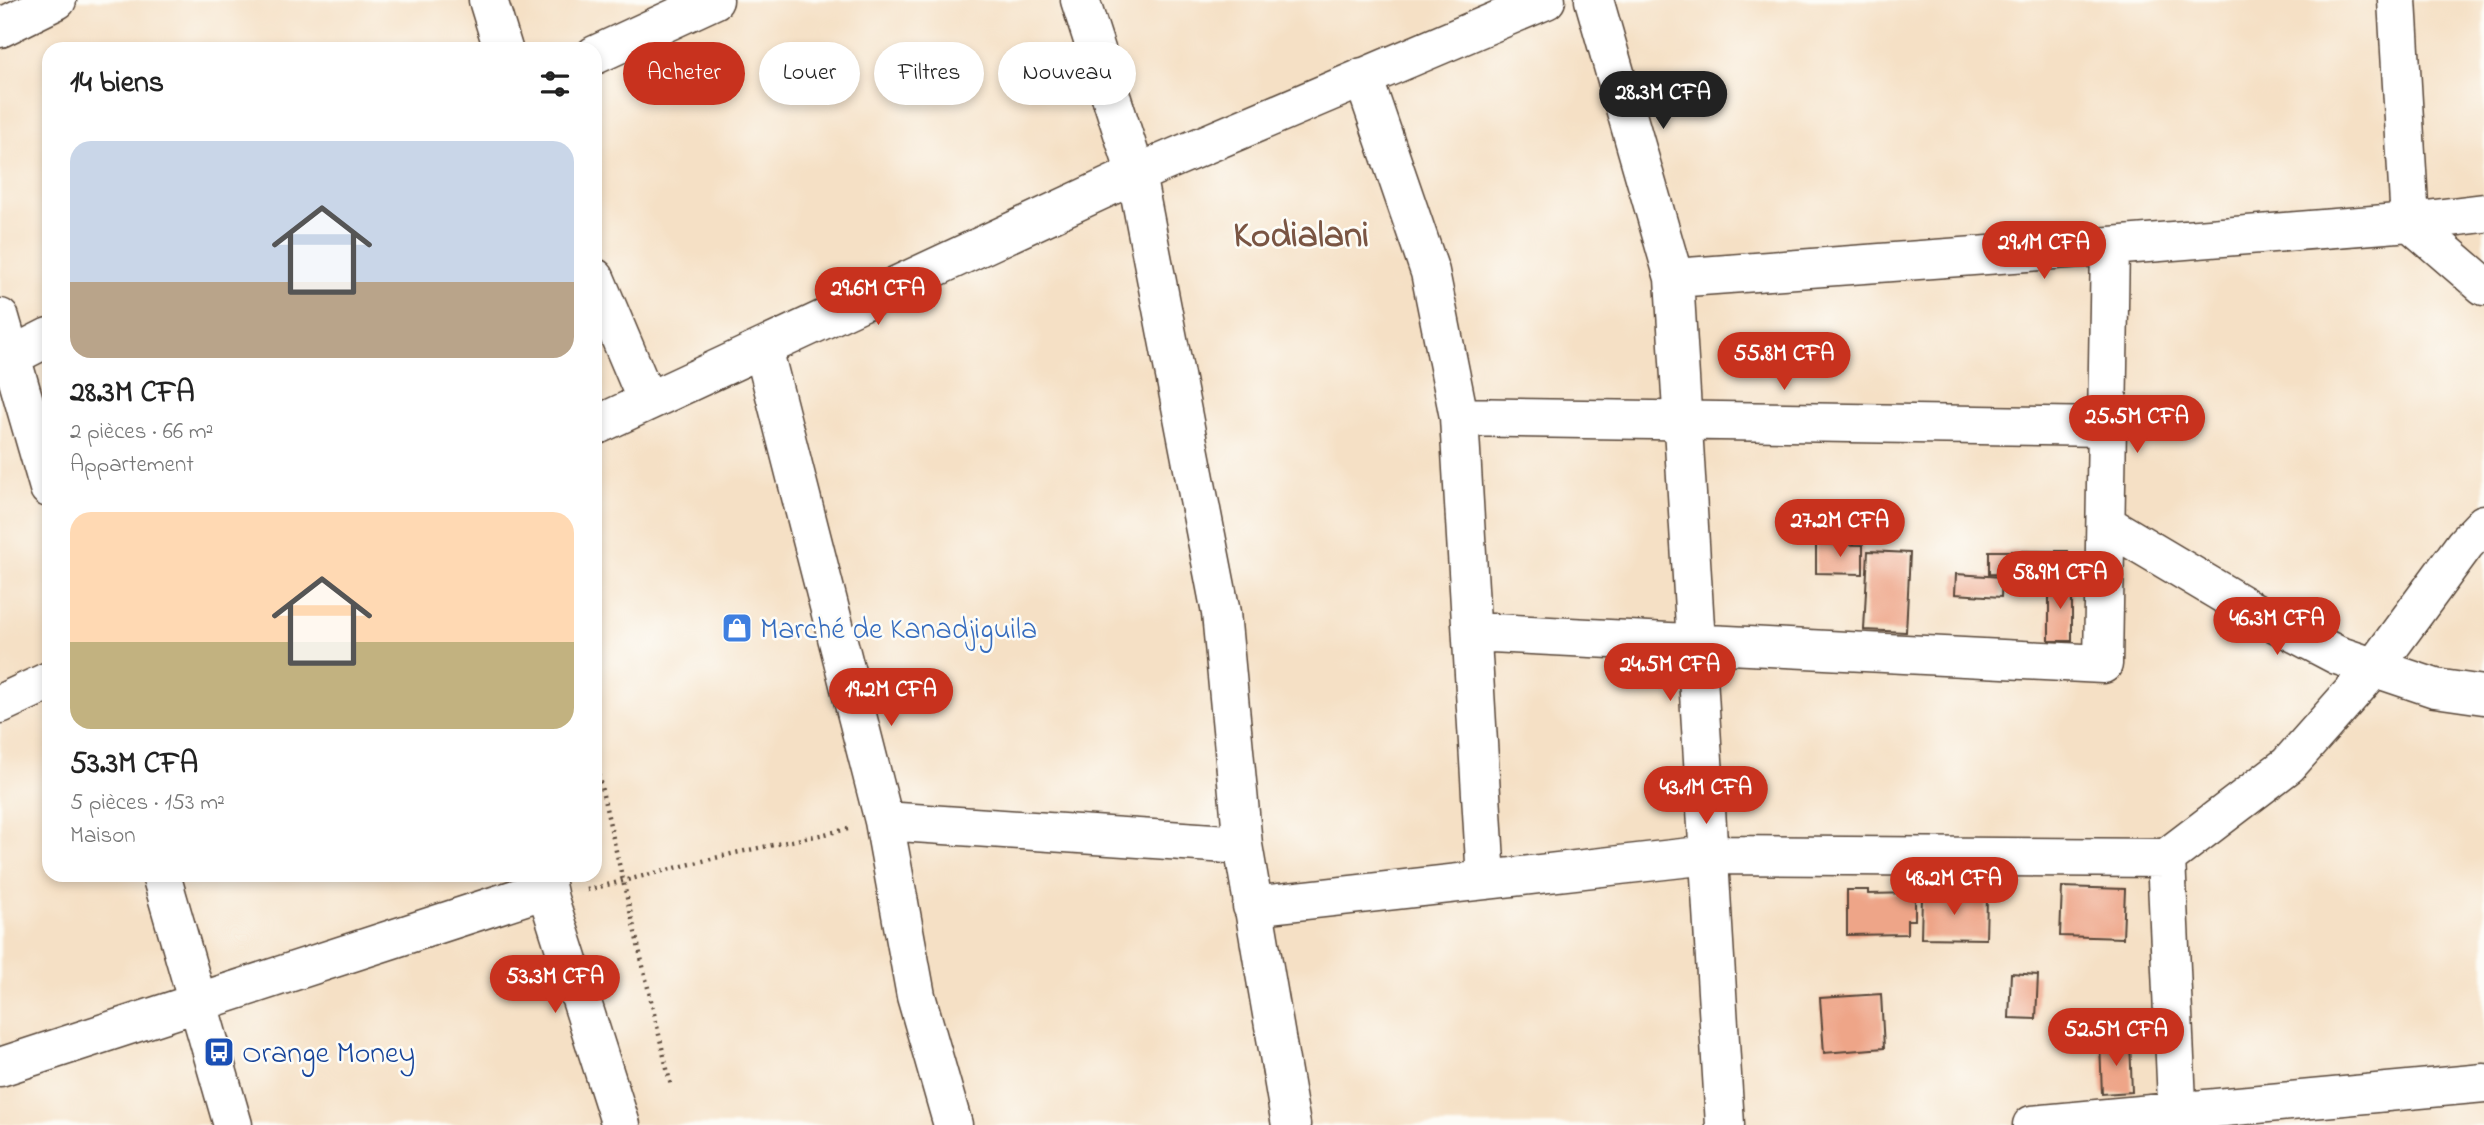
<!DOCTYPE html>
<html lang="fr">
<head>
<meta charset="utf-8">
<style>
	:root { --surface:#fff; --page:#f6f6f6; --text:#222; --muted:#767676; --accent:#c8321e }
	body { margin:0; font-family:"Indie Flower",sans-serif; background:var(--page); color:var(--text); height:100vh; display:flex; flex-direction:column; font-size:26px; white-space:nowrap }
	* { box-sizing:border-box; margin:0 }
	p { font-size:23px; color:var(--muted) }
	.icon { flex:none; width:38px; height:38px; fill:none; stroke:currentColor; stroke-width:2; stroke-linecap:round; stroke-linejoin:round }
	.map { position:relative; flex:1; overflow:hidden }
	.details { position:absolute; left:42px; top:42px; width:560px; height:840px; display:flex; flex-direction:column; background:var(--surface); border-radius:21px; box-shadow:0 4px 10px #0003 }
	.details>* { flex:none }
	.top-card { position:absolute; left:623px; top:42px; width:665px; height:63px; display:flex; gap:14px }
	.price { position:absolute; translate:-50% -60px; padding:0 16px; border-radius:24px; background:var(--accent); color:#fff; font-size:23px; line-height:46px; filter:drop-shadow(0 2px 4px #0008) }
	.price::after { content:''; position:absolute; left:50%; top:42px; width:21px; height:16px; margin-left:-10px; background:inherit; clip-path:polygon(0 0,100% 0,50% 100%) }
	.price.selected { background:#222; color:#fff }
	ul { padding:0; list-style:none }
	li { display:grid; align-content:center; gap:14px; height:371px; padding:0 28px }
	li span { display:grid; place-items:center; height:217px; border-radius:21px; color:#555 }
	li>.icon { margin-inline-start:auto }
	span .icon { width:126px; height:126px; fill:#fffc; stroke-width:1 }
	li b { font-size:30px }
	h2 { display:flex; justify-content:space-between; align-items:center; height:84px; padding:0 28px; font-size:30px }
	.tag { padding:0 24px; border-radius:32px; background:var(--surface); box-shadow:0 4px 10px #0003; font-size:24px; line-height:63px }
	.tag.selected { background:var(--accent); color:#fff }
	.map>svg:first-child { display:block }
</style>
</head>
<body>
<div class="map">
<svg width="2484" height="1125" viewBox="0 0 2484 1125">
	<rect width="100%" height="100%" fill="#fdfcf7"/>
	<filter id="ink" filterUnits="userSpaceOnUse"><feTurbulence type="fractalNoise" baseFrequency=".0143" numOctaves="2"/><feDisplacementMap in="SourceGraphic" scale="14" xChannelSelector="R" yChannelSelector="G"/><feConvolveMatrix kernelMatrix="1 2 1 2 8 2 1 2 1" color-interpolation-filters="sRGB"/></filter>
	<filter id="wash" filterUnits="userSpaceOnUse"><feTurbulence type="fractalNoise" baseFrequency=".00686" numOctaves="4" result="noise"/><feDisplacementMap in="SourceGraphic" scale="28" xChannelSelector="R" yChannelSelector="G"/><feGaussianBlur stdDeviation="1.57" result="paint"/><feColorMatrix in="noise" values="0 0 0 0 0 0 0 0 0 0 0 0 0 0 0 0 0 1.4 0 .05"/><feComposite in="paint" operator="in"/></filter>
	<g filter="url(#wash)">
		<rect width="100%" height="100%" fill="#f5e0c5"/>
		<g id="blocks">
			<path fill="#eea588" d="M 1816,544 L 1863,545 L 1863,574 L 1816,573 Z
				M 1868,551 L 1910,553 L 1906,632 L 1864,630 Z
				M 1989,551 L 2068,551 L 2068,575 L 1989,574 Z
				M 1956,574 L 2002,577 L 2001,597 L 1955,594 Z
				M 2049,581 L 2072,581 L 2072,641 L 2049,641 Z
				M 2062,887 L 2125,889 L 2123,938 L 2060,936 Z
				M 1847,890 L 1868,890 L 1868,894 L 1915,893 L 1915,920 L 1907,920 L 1907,934 L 1847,935 Z
				M 1922,896 L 1987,897 L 1986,939 L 1921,938 Z
				M 2011,973 L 2038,975 L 2036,1019 L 2009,1018 Z
				M 1881,994 L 1884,1048 L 1824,1053 L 1820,998 Z
				M 2130,1042 L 2132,1092 L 2102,1094 L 2100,1043 Z"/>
		</g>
	</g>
	<g filter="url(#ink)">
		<use href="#blocks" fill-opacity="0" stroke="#574537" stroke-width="2"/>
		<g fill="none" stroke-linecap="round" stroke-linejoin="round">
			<g stroke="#574537" stroke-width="41">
				<path id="minor" d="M 488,0 L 503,49
					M 1080,0 L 1136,174 L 1221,613 L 1243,845 L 1291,1125
					M 1594,0 L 1674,278 L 1725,1125
					M 2397,0 L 2410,222 L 2484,286
					M 0,28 L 57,0
					M 595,55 L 714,0
					M 1363,77 L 1430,272 L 1459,417 L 1486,880
					M 595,278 L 647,401
					M 1674,278 L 2110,246 L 2410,222 L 2484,213
					M 0,318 L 49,488
					M 763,348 L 884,821 L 916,996 L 953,1125
					M 0,362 L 49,337
					M 1459,417 L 2107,427
					M 595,426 L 1136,174 L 1546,0
					M 2106,524 L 2249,609 L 2337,655 L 2435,688 L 2484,695
					M 1472,632 L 2103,664 L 2110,246
					M 0,704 L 49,681
					M 884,821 L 1243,845
					M 2166,858 L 2178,1125
					M 161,875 L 233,1125
					M 544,875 L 549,899 L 621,1125
					M 1252,906 L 1709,855 L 2166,858 L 2288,765 L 2374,668 L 2465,544 L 2484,524
					M 0,1067 L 546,889
					M 2032,1125 L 2484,1083"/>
			</g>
			<path stroke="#574537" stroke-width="4.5" stroke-dasharray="2 5" stroke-linecap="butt" d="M 595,761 L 671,1086
				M 587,890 L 735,853 L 848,829"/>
			<use href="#minor" stroke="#fff" stroke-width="38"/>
		</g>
	</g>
	<defs>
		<g id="shop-square" transform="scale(1.575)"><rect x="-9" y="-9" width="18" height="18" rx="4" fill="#3f7fe0" stroke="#fdfcf7"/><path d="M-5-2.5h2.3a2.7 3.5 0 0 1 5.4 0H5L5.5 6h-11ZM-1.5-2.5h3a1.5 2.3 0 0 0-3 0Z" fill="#fff"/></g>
		<g id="bus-square" transform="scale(1.575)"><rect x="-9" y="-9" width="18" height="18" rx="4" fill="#1a4fb4" stroke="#fdfcf7"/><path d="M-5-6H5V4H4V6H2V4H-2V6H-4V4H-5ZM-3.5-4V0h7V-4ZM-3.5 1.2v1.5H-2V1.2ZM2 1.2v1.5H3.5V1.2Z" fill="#fff"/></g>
	</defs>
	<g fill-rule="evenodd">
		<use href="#shop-square" x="737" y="628"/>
		<use href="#bus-square" x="219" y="1052"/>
	</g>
	<g text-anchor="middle" stroke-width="5" stroke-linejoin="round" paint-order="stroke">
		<g font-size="30" fill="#366cbe" stroke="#fdfcf7" text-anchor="start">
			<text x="760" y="638">Marché de Kanadjiguila</text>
		</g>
		<g font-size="30" fill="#164399" stroke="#fdfcf7" text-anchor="start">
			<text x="242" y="1062">Orange Money</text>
		</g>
		<g font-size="37" font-weight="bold" fill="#7a5543" stroke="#fdfcf7">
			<text x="1301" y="246">Kodialani</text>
		</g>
	</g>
</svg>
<b class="price selected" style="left:1663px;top:131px">28.3M CFA</b>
<b class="price" style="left:2044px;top:281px">29.1M CFA</b>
<b class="price" style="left:878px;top:327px">29.6M CFA</b>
<b class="price" style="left:1784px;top:392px">55.8M CFA</b>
<b class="price" style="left:2137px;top:455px">25.5M CFA</b>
<b class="price" style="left:1840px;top:559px">27.2M CFA</b>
<b class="price" style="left:2060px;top:611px">58.9M CFA</b>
<b class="price" style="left:2277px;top:657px">46.3M CFA</b>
<b class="price" style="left:1670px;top:703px">24.5M CFA</b>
<b class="price" style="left:891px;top:728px">19.2M CFA</b>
<b class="price" style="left:1706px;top:826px">43.1M CFA</b>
<b class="price" style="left:1954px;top:917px">48.2M CFA</b>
<b class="price" style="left:555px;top:1015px">53.3M CFA</b>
<b class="price" style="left:2116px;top:1068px">52.5M CFA</b>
<div class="top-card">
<a class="tag selected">Acheter</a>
<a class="tag">Louer</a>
<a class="tag">Filtres</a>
<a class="tag">Nouveau</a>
</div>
<section class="details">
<h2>14 biens<svg class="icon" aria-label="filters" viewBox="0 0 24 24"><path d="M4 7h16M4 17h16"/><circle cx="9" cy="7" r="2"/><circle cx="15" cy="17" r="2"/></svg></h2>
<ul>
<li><span style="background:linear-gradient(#c9d6e8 65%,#b9a48a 0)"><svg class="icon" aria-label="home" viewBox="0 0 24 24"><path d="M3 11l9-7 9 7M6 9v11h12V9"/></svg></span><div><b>28.3M CFA</b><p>2 pièces · 66 m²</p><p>Appartement</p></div></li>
<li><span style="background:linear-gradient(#ffd9b3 60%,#c2b280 0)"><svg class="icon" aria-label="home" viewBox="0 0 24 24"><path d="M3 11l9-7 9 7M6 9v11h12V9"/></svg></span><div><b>53.3M CFA</b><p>5 pièces · 153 m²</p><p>Maison</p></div></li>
</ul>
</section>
</div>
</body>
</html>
